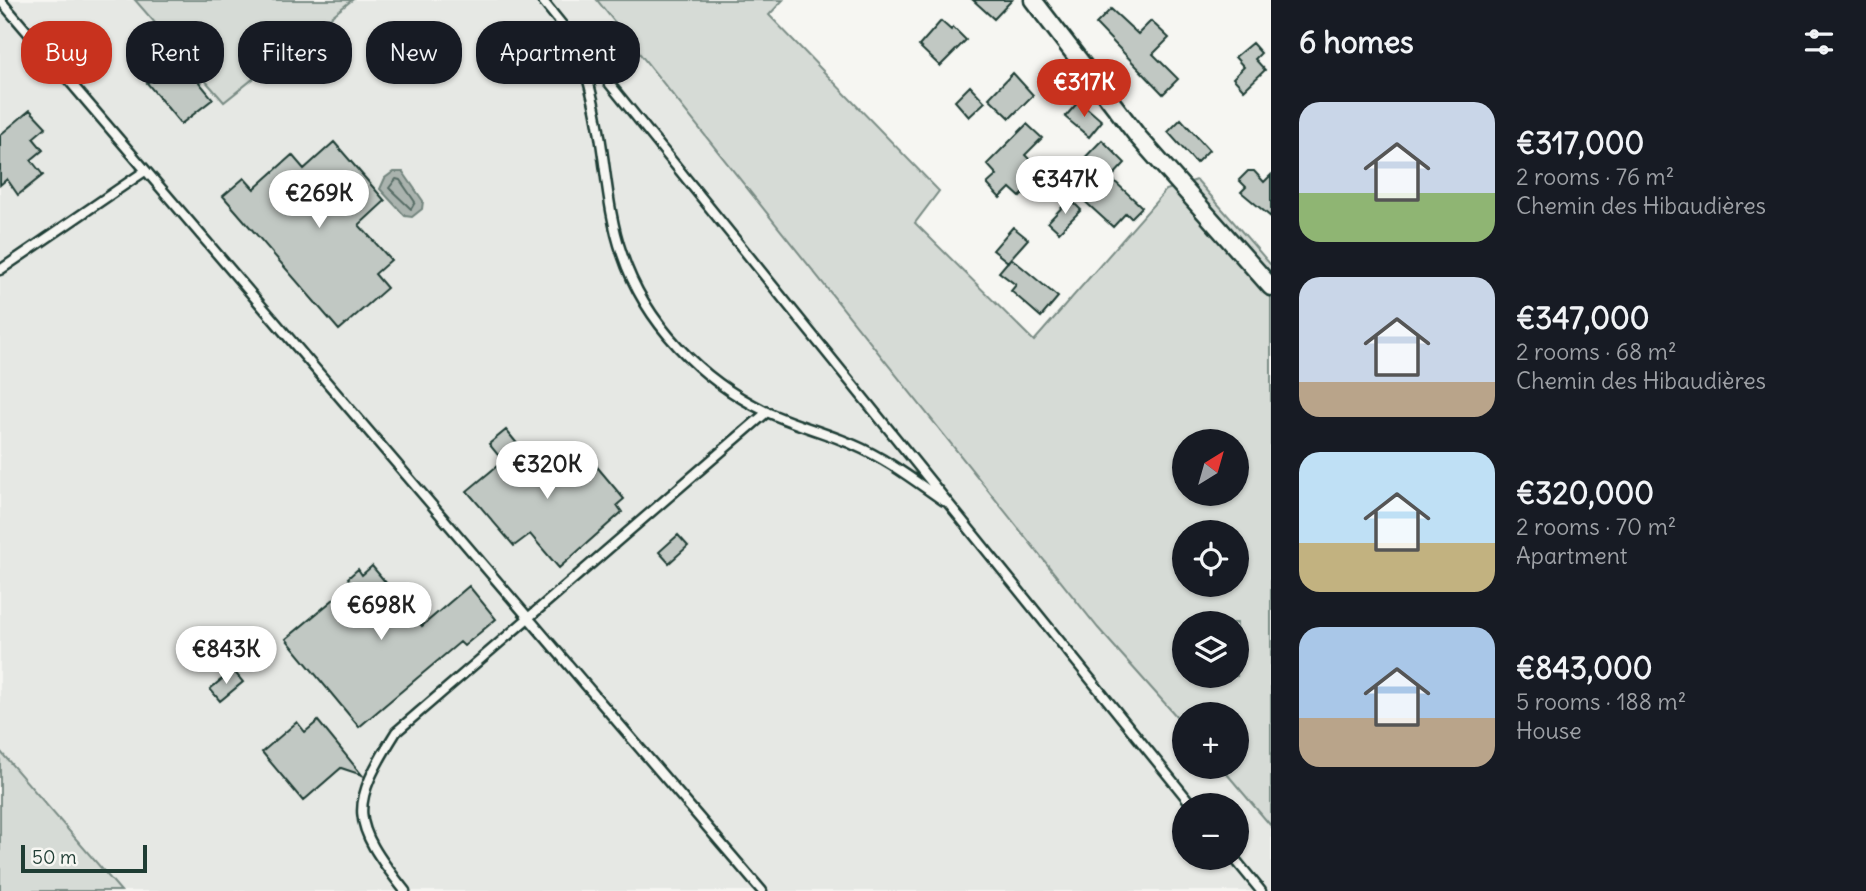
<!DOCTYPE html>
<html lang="en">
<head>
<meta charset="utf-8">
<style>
	:root { --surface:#171b24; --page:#20242c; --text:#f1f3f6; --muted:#9ea1a6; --accent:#c8321e }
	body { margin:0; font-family:Delius,sans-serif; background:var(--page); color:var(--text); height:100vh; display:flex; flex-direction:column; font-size:26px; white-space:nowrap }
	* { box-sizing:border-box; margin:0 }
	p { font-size:23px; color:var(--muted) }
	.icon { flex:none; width:38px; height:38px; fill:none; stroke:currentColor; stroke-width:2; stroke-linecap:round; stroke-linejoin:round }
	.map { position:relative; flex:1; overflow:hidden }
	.details { display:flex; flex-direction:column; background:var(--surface); width:595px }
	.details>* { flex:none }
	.top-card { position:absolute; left:21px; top:21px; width:665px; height:63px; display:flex; gap:14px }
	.needle { width:46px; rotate:37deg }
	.fabs { position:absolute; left:1172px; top:429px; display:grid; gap:14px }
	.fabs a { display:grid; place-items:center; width:77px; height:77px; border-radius:50%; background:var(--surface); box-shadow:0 2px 5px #0004; font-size:35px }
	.scale { position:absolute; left:21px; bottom:18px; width:126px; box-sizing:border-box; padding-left:7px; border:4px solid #1f3d34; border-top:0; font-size:19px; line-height:24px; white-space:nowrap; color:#1f3d34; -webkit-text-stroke:5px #f6f6f2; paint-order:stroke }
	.price { position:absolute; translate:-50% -60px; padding:0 16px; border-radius:24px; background:#fff; color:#222; font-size:23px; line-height:46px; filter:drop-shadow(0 2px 4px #0008) }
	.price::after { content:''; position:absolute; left:50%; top:42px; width:21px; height:16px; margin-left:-10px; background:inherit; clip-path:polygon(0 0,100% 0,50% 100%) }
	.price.current { background:var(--accent); color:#fff }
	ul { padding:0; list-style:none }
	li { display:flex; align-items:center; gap:21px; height:175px; padding:0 28px }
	li span { display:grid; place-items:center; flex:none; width:196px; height:140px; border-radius:21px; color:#555 }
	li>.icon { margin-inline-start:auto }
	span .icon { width:84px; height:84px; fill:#fffc; stroke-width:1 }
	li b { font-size:30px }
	h2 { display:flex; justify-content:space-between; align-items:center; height:84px; padding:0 28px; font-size:30px }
	.chip { padding:0 24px; border-radius:28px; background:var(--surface); box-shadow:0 2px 5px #0004; font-size:24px; line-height:63px }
	.chip.current { background:var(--accent); color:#fff }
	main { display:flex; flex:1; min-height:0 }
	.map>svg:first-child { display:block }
</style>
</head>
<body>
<main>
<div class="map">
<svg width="1271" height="891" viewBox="0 0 1271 891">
	<rect width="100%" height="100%" fill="#f6f6f2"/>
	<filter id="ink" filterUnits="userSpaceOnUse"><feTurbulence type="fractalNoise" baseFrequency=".0143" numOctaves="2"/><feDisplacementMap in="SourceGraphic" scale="14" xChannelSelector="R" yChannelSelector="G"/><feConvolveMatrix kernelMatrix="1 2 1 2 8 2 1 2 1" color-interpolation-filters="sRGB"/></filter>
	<g filter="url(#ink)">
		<path fill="#e6e8e4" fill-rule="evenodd" d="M 0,0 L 135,0 L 224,102 L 352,0 L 597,0 L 1098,628 L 1185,726 L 1185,766 L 1221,767 L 1271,826 L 1271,891 L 121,891 L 0,751 ZM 1185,805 L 1237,805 L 1237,858 L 1185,858 Z"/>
		<path fill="#d6dbd6" stroke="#7a8c85" stroke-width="2" fill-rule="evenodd" d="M 135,0 L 352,0 L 224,102 Z
			M 597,0 L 783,0 L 769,15 L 939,191 L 915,223 L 1034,341 L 1166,190 L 1197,180 L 1271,265 L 1271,826 L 1221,767 L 1237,766 L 1237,714 L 1185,714 L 1185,726 L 1098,628 ZM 1185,441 L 1237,441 L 1237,494 L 1185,494 ZM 1185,532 L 1237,532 L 1237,584 L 1185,584 ZM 1185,623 L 1237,623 L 1237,676 L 1185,676 Z
			M 0,751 L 121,891 L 0,891 Z"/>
		<path fill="#aab3ae" stroke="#72847d" stroke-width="2" d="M 393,172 L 403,172 L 423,201 L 422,209 L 412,217 L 405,216 L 380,189 L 385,178 Z"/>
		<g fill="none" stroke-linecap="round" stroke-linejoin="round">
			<path stroke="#576c65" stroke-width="2" d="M 396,179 L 400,180 L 415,202 L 411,209 L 389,188 Z"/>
		</g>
		<path fill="#c1c8c3" stroke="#1f3d34" stroke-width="2" d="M 973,0 L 1012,0 L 994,19 Z
			M 1111,9 L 1138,34 L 1151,21 L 1169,38 L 1153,54 L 1178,79 L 1163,94 L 1096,24 Z
			M 941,21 L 951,30 L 953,27 L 966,40 L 940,66 L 919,46 Z
			M 1252,43 L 1261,53 L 1255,59 L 1265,70 L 1244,90 L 1233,78 L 1244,67 L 1235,57 Z
			M 179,58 L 213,99 L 181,124 L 147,83 Z
			M 1013,73 L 1033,95 L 1010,118 L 989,98 Z
			M 970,86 L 985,102 L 969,117 L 955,101 Z
			M 1079,101 L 1102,121 L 1089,137 L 1065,117 Z
			M 30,110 L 46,127 L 33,138 L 43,150 L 31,160 L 43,175 L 18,195 L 7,179 L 0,185 L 0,135 Z
			M 1181,119 L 1209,150 L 1196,163 L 1168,132 Z
			M 1027,124 L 1042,138 L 1025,155 L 1043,173 L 1020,197 L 1010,188 L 1000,198 L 987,184 L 997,175 L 987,164 Z
			M 1102,140 L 1125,163 L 1111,178 L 1142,207 L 1131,218 L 1126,213 L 1113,227 L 1080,197 L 1092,184 L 1075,168 Z
			M 334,142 L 385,201 L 359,225 L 391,260 L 375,274 L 387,288 L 339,330 L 223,196 L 244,178 L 254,189 L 292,155 L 304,169 Z
			M 1248,171 L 1254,171 L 1264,182 L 1271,175 L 1271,217 L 1241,192 L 1246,187 L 1239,180 Z
			M 1070,199 L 1081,210 L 1059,232 L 1048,222 Z
			M 1013,227 L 1028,239 L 1011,258 L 1058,297 L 1041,317 L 1011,291 L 1016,285 L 999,272 L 1011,258 L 1008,262 L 993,250 Z
			M 506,430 L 546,479 L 575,455 L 581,462 L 588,456 L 624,499 L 617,505 L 622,512 L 559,568 L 530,534 L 514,546 L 467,491 L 503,461 L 489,444 Z
			M 678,535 L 688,546 L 669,563 L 659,552 Z
			M 372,566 L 422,626 L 469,586 L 496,619 L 464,646 L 460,642 L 359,727 L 286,639 L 352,584 L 348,578 L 358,569 L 362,575 Z
			M 233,670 L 243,682 L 220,701 L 210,689 Z
			M 318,721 L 362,775 L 341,768 L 303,801 L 262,752 L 297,722 L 305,732 Z"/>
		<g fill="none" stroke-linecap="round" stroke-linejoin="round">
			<g stroke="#1f3d34" stroke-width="13">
				<path id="service" d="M 0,0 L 762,891
					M 542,0 L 1192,805
					M 579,47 C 585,71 593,95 597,119 C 606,164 607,211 622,254 C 645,323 701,380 765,411 C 794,425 825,432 854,445 C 887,459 915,481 944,501
					M 0,270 L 145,171
					M 1234,858 L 1261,891
					M 405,891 C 350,821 349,807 396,732 L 767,412"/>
			</g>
			<g stroke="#1f3d34" stroke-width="21">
				<path id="minor" d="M 1033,0 L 1139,138 L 1271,287"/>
			</g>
			<use href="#service" stroke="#f6f6f2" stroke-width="8"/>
			<use href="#minor" stroke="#f6f6f2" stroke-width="16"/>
		</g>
	</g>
</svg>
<div class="fabs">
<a><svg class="needle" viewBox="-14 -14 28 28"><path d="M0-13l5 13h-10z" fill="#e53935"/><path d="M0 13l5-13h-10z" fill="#9ea1a6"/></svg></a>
<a><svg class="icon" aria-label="locate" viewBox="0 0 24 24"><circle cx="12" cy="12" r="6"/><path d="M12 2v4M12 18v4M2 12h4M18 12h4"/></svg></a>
<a><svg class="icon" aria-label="layers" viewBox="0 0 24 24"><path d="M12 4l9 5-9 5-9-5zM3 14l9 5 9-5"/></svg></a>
<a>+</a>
<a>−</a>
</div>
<div class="scale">50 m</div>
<b class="price current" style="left:1084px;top:119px">€317K</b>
<b class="price" style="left:1065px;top:216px">€347K</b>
<b class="price" style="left:319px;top:230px">€269K</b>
<b class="price" style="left:547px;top:501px">€320K</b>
<b class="price" style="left:381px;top:642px">€698K</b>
<b class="price" style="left:226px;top:686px">€843K</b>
<div class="top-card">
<a class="chip current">Buy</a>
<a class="chip">Rent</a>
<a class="chip">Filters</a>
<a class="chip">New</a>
<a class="chip">Apartment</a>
</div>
</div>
<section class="details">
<h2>6 homes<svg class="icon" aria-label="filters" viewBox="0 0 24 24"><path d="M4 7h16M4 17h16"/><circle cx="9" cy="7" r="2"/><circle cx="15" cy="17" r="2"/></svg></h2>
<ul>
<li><span style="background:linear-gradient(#c9d6e8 65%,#8fb573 0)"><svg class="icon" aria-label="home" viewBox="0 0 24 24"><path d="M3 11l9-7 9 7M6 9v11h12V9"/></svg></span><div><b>€317,000</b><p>2 rooms · 76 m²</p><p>Chemin des Hibaudières</p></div></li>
<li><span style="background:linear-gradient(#c9d6e8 75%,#b9a48a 0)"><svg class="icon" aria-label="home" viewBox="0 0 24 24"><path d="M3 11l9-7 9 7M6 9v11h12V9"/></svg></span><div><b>€347,000</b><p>2 rooms · 68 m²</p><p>Chemin des Hibaudières</p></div></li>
<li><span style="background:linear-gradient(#bfe0f5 65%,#c2b280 0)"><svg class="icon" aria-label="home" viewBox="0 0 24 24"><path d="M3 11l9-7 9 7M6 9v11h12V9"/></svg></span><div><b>€320,000</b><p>2 rooms · 70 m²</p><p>Apartment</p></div></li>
<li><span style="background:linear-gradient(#a9c7e8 65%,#b9a48a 0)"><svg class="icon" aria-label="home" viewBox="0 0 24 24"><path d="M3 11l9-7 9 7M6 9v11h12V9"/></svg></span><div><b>€843,000</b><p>5 rooms · 188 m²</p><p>House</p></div></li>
</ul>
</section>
</main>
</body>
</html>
